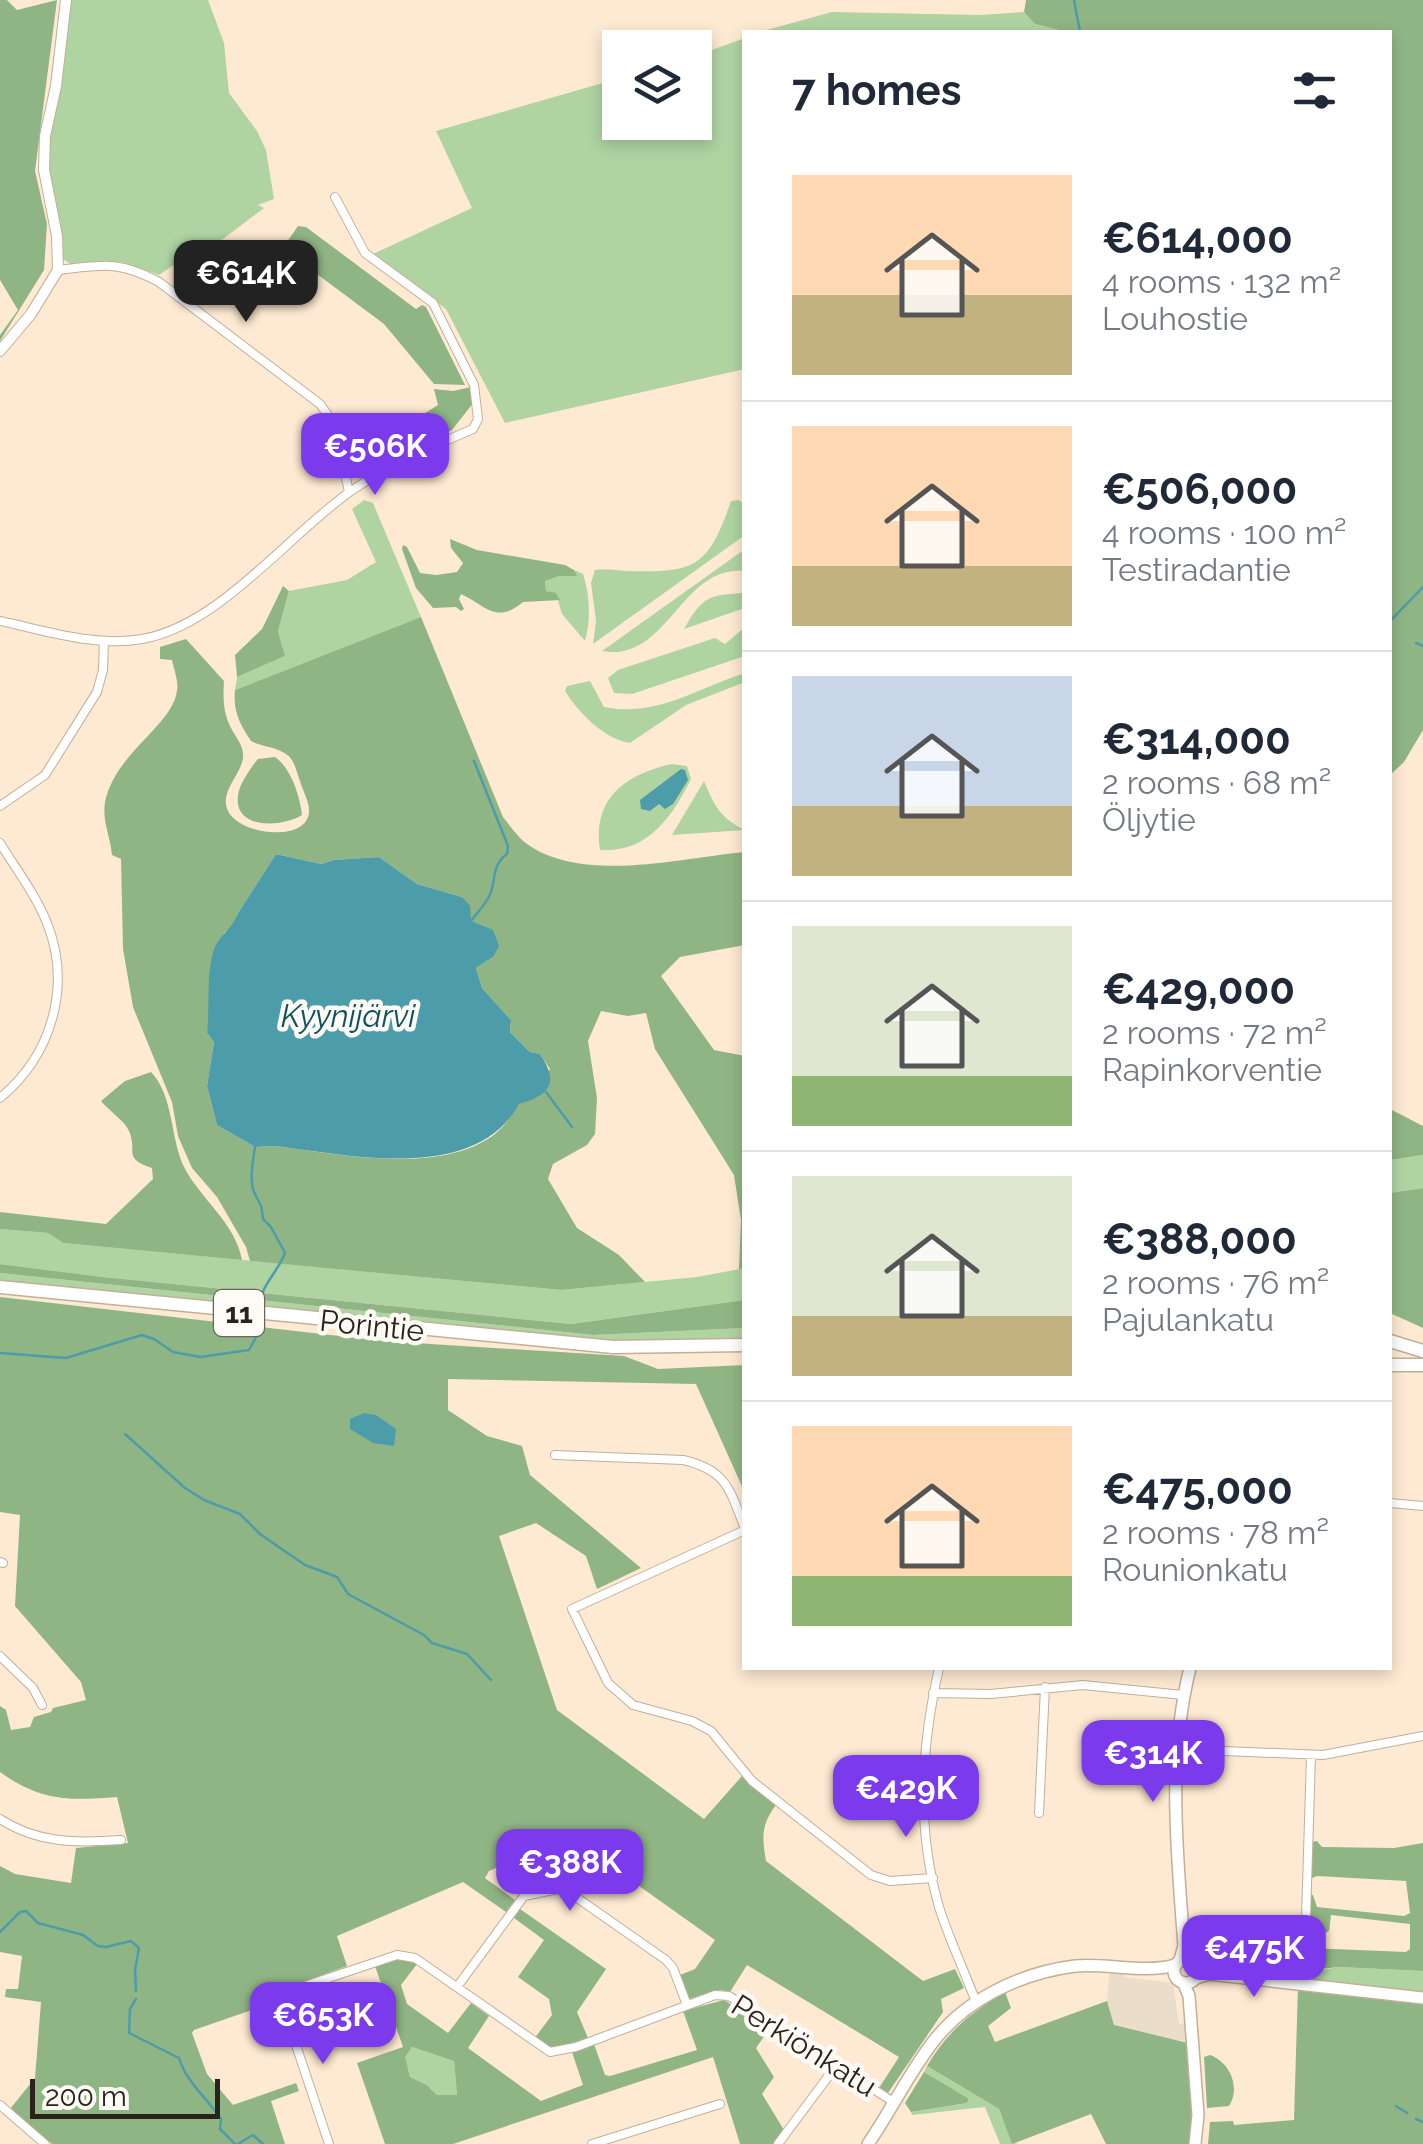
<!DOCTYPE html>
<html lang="en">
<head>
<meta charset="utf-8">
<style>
	:root { --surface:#fff; --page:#f6f6f7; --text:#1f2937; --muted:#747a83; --line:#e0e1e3; --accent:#7c3aed }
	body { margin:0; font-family:Raleway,sans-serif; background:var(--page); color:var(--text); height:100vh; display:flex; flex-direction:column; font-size:38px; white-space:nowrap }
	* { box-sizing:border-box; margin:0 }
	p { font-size:32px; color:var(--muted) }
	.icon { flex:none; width:55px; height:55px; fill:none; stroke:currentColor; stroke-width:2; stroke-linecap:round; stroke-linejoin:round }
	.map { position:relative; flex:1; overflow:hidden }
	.panel { position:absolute; left:742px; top:30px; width:650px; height:1640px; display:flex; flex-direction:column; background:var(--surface); border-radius:0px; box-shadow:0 5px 15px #0003 }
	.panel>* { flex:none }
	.tools { position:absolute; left:602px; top:30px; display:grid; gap:20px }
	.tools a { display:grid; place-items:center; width:110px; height:110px; border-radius:0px; background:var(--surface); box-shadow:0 5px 15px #0003; font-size:50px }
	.scale { position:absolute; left:30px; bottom:25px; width:190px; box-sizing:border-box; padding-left:10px; border:5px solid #2b231b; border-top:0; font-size:28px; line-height:35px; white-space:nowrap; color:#2b231b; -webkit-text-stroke:8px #fefaf5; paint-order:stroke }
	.price { position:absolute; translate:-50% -85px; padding:0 22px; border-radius:20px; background:var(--accent); color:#fff; font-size:32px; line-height:65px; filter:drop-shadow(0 2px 5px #0008) }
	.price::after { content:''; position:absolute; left:50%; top:60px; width:30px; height:22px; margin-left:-15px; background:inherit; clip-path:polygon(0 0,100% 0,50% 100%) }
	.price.active { background:#222; color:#fff }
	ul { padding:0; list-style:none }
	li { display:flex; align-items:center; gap:30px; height:250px; padding:0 50px }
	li+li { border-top:2px solid var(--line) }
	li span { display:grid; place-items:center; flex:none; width:280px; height:200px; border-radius:0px; color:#555 }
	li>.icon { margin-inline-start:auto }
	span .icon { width:120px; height:120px; fill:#fffc; stroke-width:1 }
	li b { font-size:42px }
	h2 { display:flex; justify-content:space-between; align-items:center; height:120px; padding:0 50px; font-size:42px }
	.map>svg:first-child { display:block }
</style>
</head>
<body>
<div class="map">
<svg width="1423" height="2144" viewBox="0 0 1423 2144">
	<rect width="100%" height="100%" fill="#feead2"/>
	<path fill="#eadeca" d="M 1110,1968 L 1126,1969 L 1124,1977 L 1173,1983 L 1179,2024 L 1186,2023 L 1190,2047 L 1184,2041 L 1135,2033 L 1114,2025 L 1107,2001 Z"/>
	<path fill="#afd4a2" d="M 71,0 L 208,0 L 224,43 L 229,93 L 257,131 L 266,150 L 274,199 L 258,205 L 264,208 L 223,239 L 191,253 L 159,275 L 122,262 L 72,265 L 63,259 L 61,228 L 48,170 L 50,137 L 61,85 Z
		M 832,12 L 980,15 L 1024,12 L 1035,24 L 1067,32 L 759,32 Z
		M 745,38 L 745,369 L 505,423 L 446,309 L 373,254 L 472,208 L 436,131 L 620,78 L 620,122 L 695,122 L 695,56 Z
		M 364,500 L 373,503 L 421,617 L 235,690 L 237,677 L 285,656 L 278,631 L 289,591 L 347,580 L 376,562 L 352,509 Z
		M 738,500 L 745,504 L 745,535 L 593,644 L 596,621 L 591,583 L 595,570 C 605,569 616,570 627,571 C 695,573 708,568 731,501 Z
		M 745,549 L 745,571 C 681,564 668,663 602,651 Z
		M 574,570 L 583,574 C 590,595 591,620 585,641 L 562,614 L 556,594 L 546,591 L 545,581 L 560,576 L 576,576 Z
		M 745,593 L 745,608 L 684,629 C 703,596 708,595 745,593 Z
		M 745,627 L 745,656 L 632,694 L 614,693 L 608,678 L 618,670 L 715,638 L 725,644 Z
		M 745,673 L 745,682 L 686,705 L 630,743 C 604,739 578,712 565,691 L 567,686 L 590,681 L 604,707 C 655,718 698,688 745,673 Z
		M 672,764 L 687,766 L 691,779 C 672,817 648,853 600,850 C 592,799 625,774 672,764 Z
		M 704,781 C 714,805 720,818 745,830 L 672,835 Z
		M 1423,1155 L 1423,1188 L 1390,1193 L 1390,1160 Z
		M 0,1229 L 48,1233 L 63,1243 L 561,1290 L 697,1277 L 745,1268 L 745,1300 L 571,1324 L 103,1277 L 0,1264 Z
		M 0,1273 L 593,1335 L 745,1328 L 745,1340 L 621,1343 L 0,1282 Z
		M 1339,1967 L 1423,1971 L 1423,1993 L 1317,1981 L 1312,1978 L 1312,1972 Z
		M 412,2047 L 454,2061 L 457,2095 L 437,2095 L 427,2085 L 410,2077 L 404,2056 Z
		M 927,2066 L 999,2109 L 1012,2143 L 1019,2144 L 1000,2144 L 985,2107 L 912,2115 L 911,2112 L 967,2103 L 969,2100 L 924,2072 Z"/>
	<path fill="#90b584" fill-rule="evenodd" d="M 0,0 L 7,0 L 17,10 L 57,0 L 35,171 L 47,224 L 44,270 L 0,341 L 0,335 L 18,310 L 0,280 Z
		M 1026,0 L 1423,0 L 1423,730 L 1404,762 L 1390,775 L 1390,32 L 1067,32 L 1035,24 L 1024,12 Z
		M 298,226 L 306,227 L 416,309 L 422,305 L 426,307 L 465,385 L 434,384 L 384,324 L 286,251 L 287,242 Z
		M 471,387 L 474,402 L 452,430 L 367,474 C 351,473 348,463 345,450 L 385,438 L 438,405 L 434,389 L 453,391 Z
		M 450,539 L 477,550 L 565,565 L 574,570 L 577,576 L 560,576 L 545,581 L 546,591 L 556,593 L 560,600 L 523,602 C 496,625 485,605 461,594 L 459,599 L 464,609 L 461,611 L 456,607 L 433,608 L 416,588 L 402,549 L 403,545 L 407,547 L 420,573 L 436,575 L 457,572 L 463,563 L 451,548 Z
		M 283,586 L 289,591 L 278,631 L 285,656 L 237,677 L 235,655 L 262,629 Z
		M 421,617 L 503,817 C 511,827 519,839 530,846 C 587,883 680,858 745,852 L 745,945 L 680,957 L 661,976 L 714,1050 L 745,1056 L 745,1268 L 739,1269 L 741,1220 L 734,1175 L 655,1049 L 646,1013 L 628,1016 L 601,1011 L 588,1041 L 597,1098 L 595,1134 L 587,1145 L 553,1164 L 548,1179 L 577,1228 L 619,1255 L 645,1282 L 561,1290 L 250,1261 L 246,1247 L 217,1197 L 192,1168 L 178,1136 L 172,1102 L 133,1007 L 123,949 L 121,859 L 112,855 C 110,835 102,821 105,802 C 115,753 172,726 177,691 C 179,682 174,670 172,660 L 160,659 L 160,647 L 186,639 L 224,681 C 223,697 223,711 230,726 C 234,735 242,743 243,753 C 245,773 218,790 228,811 C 240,836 310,843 309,810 C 309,801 302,789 300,781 C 296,771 295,760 286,754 C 277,747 262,747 251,741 C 239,723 233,711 235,690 ZM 276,854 L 321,864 L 334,860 L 379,857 L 417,884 L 462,897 L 471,921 L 493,957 L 476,968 L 482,988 L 511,1020 L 510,1032 L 530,1052 L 540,1054 L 550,1069 C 540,1080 528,1091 519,1104 C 511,1115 506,1125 495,1134 C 440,1176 338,1154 275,1146 L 255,1147 L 217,1125 L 207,1086 L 214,1042 L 207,1033 L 224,933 L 235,924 L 238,913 Z
		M 275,757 C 291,768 300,796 302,815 C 284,827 233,831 238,795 C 239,785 251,767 258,759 Z
		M 151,1072 C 174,1096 170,1138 184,1167 C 201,1200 235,1222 242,1260 L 63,1243 L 48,1233 L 0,1229 L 0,1212 L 106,1224 L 153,1179 L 152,1168 C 122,1158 138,1152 129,1131 C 125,1121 108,1110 101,1101 L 125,1081 Z
		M 1390,1109 L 1423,1126 L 1423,1155 L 1390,1160 Z
		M 1423,1188 L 1423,1328 L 1390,1313 L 1390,1193 Z
		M 0,1264 L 103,1277 L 571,1324 L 745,1300 L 745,1328 L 593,1335 L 0,1273 Z
		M 0,1297 L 383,1341 L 624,1356 L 658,1369 L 745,1365 L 745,1493 L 696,1384 L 448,1379 L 448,1410 L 487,1436 L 522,1446 L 530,1475 L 641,1568 L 597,1589 L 586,1556 L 536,1523 L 499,1536 L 557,1710 L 704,1819 L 742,1776 L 776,1805 C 761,1825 762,1837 766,1861 L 923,1981 L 955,1969 L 964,1988 L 941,1999 L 943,2012 L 888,2093 L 879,2088 L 899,2057 L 747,1965 L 730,1992 L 719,1990 L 689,1999 L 680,1975 L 695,1969 L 715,1940 L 569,1836 L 489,1871 L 485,1878 L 515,1900 L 506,1912 L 463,1882 L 337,1936 L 347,1966 L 281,1990 L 273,1997 L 272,2003 L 194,2030 L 192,2033 L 207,2074 L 233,2105 L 296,2083 L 299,2091 L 271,2101 L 285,2144 L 52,2144 L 10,2109 L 35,2078 L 41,2002 L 5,1997 L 6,1989 L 18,1989 L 22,1956 L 0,1952 L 0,1866 L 15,1874 L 71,1883 L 76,1848 L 128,1843 L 117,1797 C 69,1801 40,1801 0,1772 L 0,1706 L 6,1710 L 11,1730 L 30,1727 L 34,1717 L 51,1712 L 53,1708 L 86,1700 L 81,1682 L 15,1606 L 20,1515 L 0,1512 Z
		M 1317,1841 L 1322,1847 L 1394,1848 L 1423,1843 L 1423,1971 L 1339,1967 L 1310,1970 L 1309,1948 L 1406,1952 L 1410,1949 L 1410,1924 L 1331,1915 L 1329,1931 L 1322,1935 L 1309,1934 L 1309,1894 L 1313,1895 L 1317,1907 L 1404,1916 L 1410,1913 L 1406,1881 L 1317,1876 L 1310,1879 L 1311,1842 Z
		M 520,1909 L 606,1969 L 577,2012 L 588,2038 L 553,2049 L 534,2039 L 552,2015 L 549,1999 L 518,1977 L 544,1940 L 514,1918 Z
		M 397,1958 L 417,1964 L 401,1985 L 407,2004 L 448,2033 L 471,2003 L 489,2016 L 468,2048 L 541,2101 L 583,2085 L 572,2052 L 594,2044 L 605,2075 L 610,2076 L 697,2050 L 683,2011 L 724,2000 L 770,2028 L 756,2048 L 774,2077 L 762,2094 L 784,2130 L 774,2144 L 740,2144 L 713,2057 L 453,2144 L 385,2144 L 357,2063 L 403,2047 L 375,1966 ZM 412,2047 L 454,2061 L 457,2095 L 437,2095 L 427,2085 L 410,2077 L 405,2057 Z
		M 1298,1986 L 1423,2003 L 1423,2144 L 1208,2144 L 1210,2122 L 1233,2121 L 1234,2125 L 1294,2120 Z
		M 1005,1992 L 1011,2008 L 988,2026 L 995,2042 L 1107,2001 L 1114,2025 L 1188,2043 L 1192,2117 L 1190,2144 L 1106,2144 L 1091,2114 L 1012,2144 L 999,2109 L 927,2066 C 948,2031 970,2013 1005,1992 Z
		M 1210,2055 C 1230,2062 1241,2088 1229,2106 L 1207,2108 L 1204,2057 Z
		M 924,2072 L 969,2099 L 967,2103 L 911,2112 L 905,2103 Z"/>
	<path fill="#4d9caa" d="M 681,769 L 685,770 L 688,780 L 673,804 L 665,809 L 659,804 L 650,811 L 641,809 L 640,800 Z
		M 276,854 L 321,864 L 334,860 L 379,857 L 417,884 L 462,897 L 470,906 L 471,921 L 493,930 L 499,946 L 493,957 L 476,968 L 482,988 L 511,1020 L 510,1032 L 530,1052 L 540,1054 C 559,1082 551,1095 519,1104 C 475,1184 349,1155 275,1146 L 255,1147 L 217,1125 L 207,1086 L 214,1042 L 207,1033 C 210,1008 206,977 213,953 C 217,936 233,929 238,913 Z
		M 364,1413 L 376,1415 L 396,1429 L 394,1446 L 373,1443 L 350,1429 L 350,1419 Z"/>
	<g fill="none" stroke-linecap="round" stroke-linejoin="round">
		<path stroke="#4d9caa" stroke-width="2.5" d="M 1074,0 L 1080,32
			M 1390,621 L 1423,587
			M 1416,643 L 1423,646
			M 471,921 C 477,913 488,902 491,892 C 496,877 492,865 507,854 L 508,846 L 474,761
			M 546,1092 L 572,1127
			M 255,1147 C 253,1161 248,1183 256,1196 C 261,1205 262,1207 263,1219 L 271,1227 L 285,1253 C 278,1272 261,1285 259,1306
			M 0,1353 L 66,1358 L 142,1335 L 154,1339 L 173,1352 L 200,1357 L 249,1350 L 259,1332
			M 125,1434 L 185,1488 L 204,1500 L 240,1514 L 260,1534 L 305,1565 L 337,1577 L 348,1594 L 424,1635 L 432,1643 L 467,1654 L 491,1680
			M 0,1932 L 20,1912 L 26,1911 L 38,1923 L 83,1935 L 98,1946 L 106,1947 L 131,1941 L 139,1948 L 135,1970 L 136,1991
			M 136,1999 L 130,2009 L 129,2033 L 179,2058 C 186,2082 207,2098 221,2119 L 220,2129 L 235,2144
			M 1396,2106 L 1407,2113
			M 1416,2119 L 1423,2122
			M 238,2144 L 253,2135 L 263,2144"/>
		<g stroke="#c2af98" stroke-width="10">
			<path id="minor" d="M 58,270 C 102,265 118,260 159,282 L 320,404 L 334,424 L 349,492
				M 0,621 C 47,631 95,647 142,639 C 219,626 288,535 351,491 C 389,465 431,447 473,429 L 478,419 L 474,385 L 433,303 L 365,253 L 335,197
				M 0,806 L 45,775 L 97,692 L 103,670 L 104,641
				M 0,843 C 16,869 36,895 47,923 C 72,986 52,1055 0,1098
				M 555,1455 L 683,1460 C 727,1470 730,1490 745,1529
				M 1390,1503 L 1423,1506
				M 745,1530 L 572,1609 L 608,1683 L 633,1705 L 692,1721 L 711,1731 L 752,1781 L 871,1875 L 890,1881 L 933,1878
				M 0,1562 L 3,1563
				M 0,1656 L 33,1688 L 42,1705
				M 939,1668 C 921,1748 916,1827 939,1907 C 949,1939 964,1970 976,2002
				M 933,1693 L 991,1694 L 1083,1685 L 1183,1695
				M 1175,1749 L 1323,1755 L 1423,1736
				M 1039,1813 L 1045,1687
				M 0,1819 C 39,1844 77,1843 121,1840
				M 1304,1984 L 1311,1755
				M 457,1987 L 524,1896 L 563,1888 L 666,1960 L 673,1968 L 687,2005
				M 0,2105 L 45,2144
				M 329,2144 L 281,2000 L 281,1994 L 397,1955 L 415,1958 L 550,2052 L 576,2047 L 715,1995 L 729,1996 L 895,2103
				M 592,2144 L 720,2104
				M 778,2144 L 836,2066"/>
		</g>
		<g stroke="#c2af98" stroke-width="12">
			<path id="tertiary" d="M 0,351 L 31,314 L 58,270 L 57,236 L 44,170 L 45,136 L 56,86 L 66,0"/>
		</g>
		<g stroke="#c2af98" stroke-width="14">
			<path id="secondary" d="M1174 1971a12 12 0 1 1 24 0a12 12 0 1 1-24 0Z
				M 1180,1960 L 1184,1946 C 1177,1851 1167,1761 1190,1668
				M 1196,1978 L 1209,1974 L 1423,1998
				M 1184,1984 L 1189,1996 L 1198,2115 L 1195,2144
				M 868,2144 C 890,2112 907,2077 930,2046 C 963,2000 1020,1973 1075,1966 C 1108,1963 1144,1974 1175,1965"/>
		</g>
		<g stroke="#c2af98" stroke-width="15">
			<path id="trunk" d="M 0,1287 L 613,1347 L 745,1345
				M 1390,1341 L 1423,1351
				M 1390,1365 L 1423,1365"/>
		</g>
		<use href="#minor" stroke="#fff" stroke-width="8"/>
		<use href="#tertiary" stroke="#fff" stroke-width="10"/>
		<use href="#secondary" stroke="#fff" stroke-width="11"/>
		<use href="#trunk" stroke="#fff" stroke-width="12"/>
	</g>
	<g text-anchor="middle" stroke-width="9" stroke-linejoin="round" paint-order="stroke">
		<rect fill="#fefaf5" stroke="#6a645c" stroke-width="2.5" x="214" y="1290" width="50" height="46" rx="8"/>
		<g font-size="28" font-weight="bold" fill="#2b231b">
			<text x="239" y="1323">11</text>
		</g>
		<g font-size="30" fill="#2b231b" stroke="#fefaf5">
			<text transform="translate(372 1326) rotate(6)" y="10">Porintie</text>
			<text transform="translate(804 2046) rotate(32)" y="10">Perkiönkatu</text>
		</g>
		<g font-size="32" font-style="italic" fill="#0c535d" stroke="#fefaf5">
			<text x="348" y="1027">Kyynijärvi</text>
		</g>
	</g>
</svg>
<div class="tools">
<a><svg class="icon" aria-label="layers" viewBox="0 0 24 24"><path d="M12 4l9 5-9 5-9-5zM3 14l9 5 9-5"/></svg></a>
</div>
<div class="scale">200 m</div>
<b class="price active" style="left:246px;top:325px">€614K</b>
<b class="price" style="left:375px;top:498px">€506K</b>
<b class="price" style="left:1153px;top:1805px">€314K</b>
<b class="price" style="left:906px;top:1840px">€429K</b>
<b class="price" style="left:570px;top:1914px">€388K</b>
<b class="price" style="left:1254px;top:2000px">€475K</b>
<b class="price" style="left:323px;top:2067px">€653K</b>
<section class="panel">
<h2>7 homes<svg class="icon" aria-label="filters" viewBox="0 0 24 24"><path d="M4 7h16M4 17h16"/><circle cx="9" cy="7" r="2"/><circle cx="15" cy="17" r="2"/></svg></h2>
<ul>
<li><span style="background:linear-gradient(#ffd9b3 60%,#c2b280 0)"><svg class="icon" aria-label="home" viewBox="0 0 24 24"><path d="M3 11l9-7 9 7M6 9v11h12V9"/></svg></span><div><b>€614,000</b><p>4 rooms · 132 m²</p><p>Louhostie</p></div></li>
<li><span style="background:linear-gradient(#ffd9b3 70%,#c2b280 0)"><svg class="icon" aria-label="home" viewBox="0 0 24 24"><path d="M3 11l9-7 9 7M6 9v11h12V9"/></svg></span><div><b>€506,000</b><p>4 rooms · 100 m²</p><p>Testiradantie</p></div></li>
<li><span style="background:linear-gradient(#c9d6e8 65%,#c2b280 0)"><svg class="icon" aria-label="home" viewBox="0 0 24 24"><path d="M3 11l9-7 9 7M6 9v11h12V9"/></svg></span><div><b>€314,000</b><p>2 rooms · 68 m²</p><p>Öljytie</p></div></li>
<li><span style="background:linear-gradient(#dfe7d0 75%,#8fb573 0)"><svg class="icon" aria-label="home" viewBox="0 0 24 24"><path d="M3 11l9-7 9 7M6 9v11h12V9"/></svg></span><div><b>€429,000</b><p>2 rooms · 72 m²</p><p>Rapinkorventie</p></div></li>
<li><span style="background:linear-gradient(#dfe7d0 70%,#c2b280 0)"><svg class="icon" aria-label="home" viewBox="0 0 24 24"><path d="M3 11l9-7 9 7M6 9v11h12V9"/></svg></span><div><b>€388,000</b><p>2 rooms · 76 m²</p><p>Pajulankatu</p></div></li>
<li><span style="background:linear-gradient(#ffd9b3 75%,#8fb573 0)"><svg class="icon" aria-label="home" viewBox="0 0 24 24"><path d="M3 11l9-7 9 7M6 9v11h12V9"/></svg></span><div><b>€475,000</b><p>2 rooms · 78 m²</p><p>Rounionkatu</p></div></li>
</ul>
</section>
</div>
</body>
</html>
